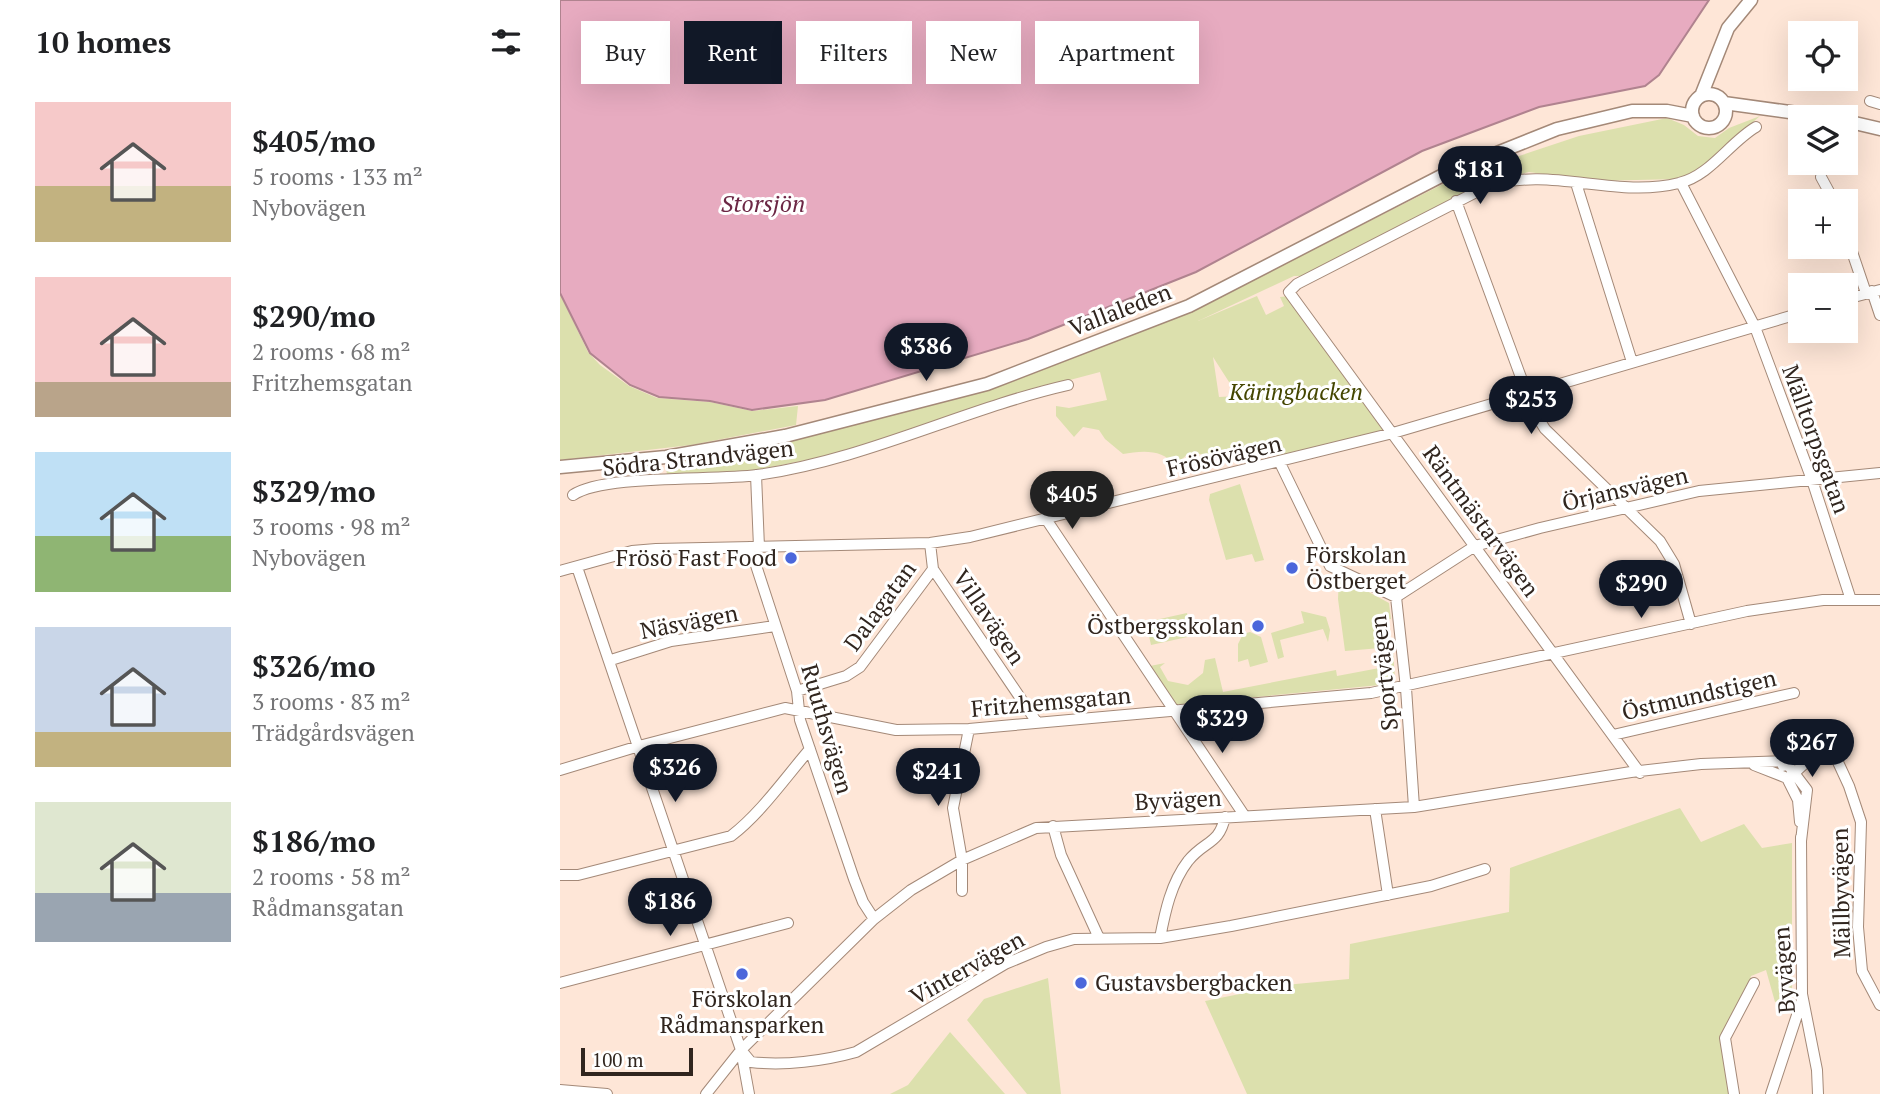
<!DOCTYPE html>
<html lang="en">
<head>
<meta charset="utf-8">
<style>
	:root { --surface:#fff; --page:#f6f6f6; --text:#202124; --muted:#757577; --accent:#111827 }
	body { margin:0; font-family:"PT Serif",serif; background:var(--page); color:var(--text); height:100vh; display:flex; flex-direction:column; font-size:26px; white-space:nowrap }
	* { box-sizing:border-box; margin:0 }
	p { font-size:23px; color:var(--muted) }
	.icon { flex:none; width:38px; height:38px; fill:none; stroke:currentColor; stroke-width:2; stroke-linecap:round; stroke-linejoin:round }
	.map { position:relative; flex:1; overflow:hidden }
	.details { display:flex; flex-direction:column; background:var(--surface); width:560px }
	.details>* { flex:none }
	.banner { position:absolute; left:21px; top:21px; width:665px; height:63px; display:flex; gap:14px }
	.tools { position:absolute; left:1228px; top:21px; display:grid; gap:14px }
	.tools a { display:grid; place-items:center; width:70px; height:70px; border-radius:0px; background:var(--surface); box-shadow:0 7px 28px #0002; font-size:35px }
	.scale { position:absolute; left:21px; bottom:18px; width:112px; box-sizing:border-box; padding-left:7px; border:4px solid #30251e; border-top:0; font-size:19px; line-height:24px; white-space:nowrap; color:#30251e; -webkit-text-stroke:5px #fff; paint-order:stroke }
	.price { position:absolute; translate:-50% -60px; padding:0 16px; border-radius:24px; background:var(--accent); color:#fff; font-size:23px; line-height:46px; filter:drop-shadow(0 2px 4px #0008) }
	.price::after { content:''; position:absolute; left:50%; top:42px; width:21px; height:16px; margin-left:-10px; background:inherit; clip-path:polygon(0 0,100% 0,50% 100%) }
	.price.on { background:#222; color:#fff }
	ul { padding:0; list-style:none }
	li { display:flex; align-items:center; gap:21px; height:175px; padding:0 35px }
	li span { display:grid; place-items:center; flex:none; width:196px; height:140px; border-radius:0px; color:#555 }
	li>.icon { margin-inline-start:auto }
	span .icon { width:84px; height:84px; fill:#fffc; stroke-width:1 }
	li b { font-size:30px }
	h2 { display:flex; justify-content:space-between; align-items:center; height:84px; padding:0 35px; font-size:30px }
	.tag { padding:0 24px; border-radius:0px; background:var(--surface); box-shadow:0 7px 28px #0002; font-size:24px; line-height:63px }
	.tag.on { background:var(--accent); color:#fff }
	main { display:flex; flex:1; min-height:0 }
	.map>svg:first-child { display:block }
</style>
</head>
<body>
<main>
<section class="details">
<h2>10 homes<svg class="icon" aria-label="filters" viewBox="0 0 24 24"><path d="M4 7h16M4 17h16"/><circle cx="9" cy="7" r="2"/><circle cx="15" cy="17" r="2"/></svg></h2>
<ul>
<li><span style="background:linear-gradient(#f6c9c9 60%,#c2b280 0)"><svg class="icon" aria-label="home" viewBox="0 0 24 24"><path d="M3 11l9-7 9 7M6 9v11h12V9"/></svg></span><div><b>$405/mo</b><p>5 rooms · 133 m²</p><p>Nybovägen</p></div></li>
<li><span style="background:linear-gradient(#f6c9c9 75%,#b9a48a 0)"><svg class="icon" aria-label="home" viewBox="0 0 24 24"><path d="M3 11l9-7 9 7M6 9v11h12V9"/></svg></span><div><b>$290/mo</b><p>2 rooms · 68 m²</p><p>Fritzhemsgatan</p></div></li>
<li><span style="background:linear-gradient(#bfe0f5 60%,#8fb573 0)"><svg class="icon" aria-label="home" viewBox="0 0 24 24"><path d="M3 11l9-7 9 7M6 9v11h12V9"/></svg></span><div><b>$329/mo</b><p>3 rooms · 98 m²</p><p>Nybovägen</p></div></li>
<li><span style="background:linear-gradient(#c9d6e8 75%,#c2b280 0)"><svg class="icon" aria-label="home" viewBox="0 0 24 24"><path d="M3 11l9-7 9 7M6 9v11h12V9"/></svg></span><div><b>$326/mo</b><p>3 rooms · 83 m²</p><p>Trädgårdsvägen</p></div></li>
<li><span style="background:linear-gradient(#dfe7d0 65%,#9aa5b1 0)"><svg class="icon" aria-label="home" viewBox="0 0 24 24"><path d="M3 11l9-7 9 7M6 9v11h12V9"/></svg></span><div><b>$186/mo</b><p>2 rooms · 58 m²</p><p>Rådmansgatan</p></div></li>
</ul>
</section>
<div class="map">
<svg width="1320" height="1094" viewBox="0 0 1320 1094">
	<rect width="100%" height="100%" fill="#fee6d7"/>
	<path fill="#dce0ad" fill-rule="evenodd" d="M 1200,116 L 1136,172 L 1120,179 L 1033,181 L 969,172 L 922,184 L 744,276 L 734,276 L 638,321 L 697,296 L 706,315 L 724,306 L 720,297 L 730,296 L 828,431 L 719,458 L 707,441 C 685,473 659,454 629,453 L 614,466 C 604,448 580,451 563,454 L 545,439 L 539,430 L 523,427 L 514,437 L 496,416 L 496,406 L 509,408 L 547,400 L 540,372 L 476,389 L 267,456 L 191,471 L 107,476 L 106,464 L 226,441 L 426,389 L 632,311 L 899,176 L 1019,136 L 1107,118 L 1124,125 L 1138,136 L 1155,138 L 1169,128 ZM 653,357 L 678,396 L 659,397 Z
		M 0,294 L 28,352 L 40,365 L 69,386 L 97,398 L 150,402 L 192,411 L 238,406 L 236,425 L 131,445 L 0,460 Z
		M 680,484 L 704,560 L 695,562 L 692,554 L 666,560 L 649,500 L 650,494 Z
		M 779,576 L 829,603 L 831,619 L 825,620 L 821,648 L 785,651 L 778,599 Z
		M 741,611 L 766,617 L 770,630 L 768,642 L 763,629 L 720,640 L 724,657 L 718,659 L 711,633 L 744,623 Z
		M 627,613 L 632,636 L 591,645 L 586,622 Z
		M 690,632 L 701,637 L 708,662 L 690,667 L 688,659 L 678,662 L 678,644 L 683,634 Z
		M 833,651 L 835,680 L 831,684 L 622,704 L 615,704 L 590,666 L 605,663 L 600,667 L 608,681 L 628,685 L 643,673 L 645,660 L 655,658 L 663,692 L 776,670 L 777,676 L 830,666 L 828,652 Z
		M 1120,808 L 1141,842 L 1184,824 L 1202,848 L 1232,843 L 1232,996 L 1215,1002 L 1206,970 L 1191,976 L 1187,993 L 1189,1000 L 1167,1045 L 1175,1094 L 687,1094 L 645,1001 L 725,985 L 789,979 L 790,944 L 949,912 L 950,868 Z
		M 488,978 L 501,1094 L 467,1094 L 407,1020 L 424,999 Z
		M 390,1032 L 445,1094 L 330,1094 L 348,1085 Z"/>
	<path fill="#e7abc0" stroke="#b0838f" stroke-width="2" d="M 0,0 L 1149,0 L 1099,75 L 1085,86 L 979,107 L 862,151 L 636,272 L 468,339 L 265,400 L 192,410 L 150,401 L 99,397 L 70,385 L 30,353 L 0,293 Z"/>
	<g fill="none" stroke-linecap="round" stroke-linejoin="round">
		<g stroke="#a48978" stroke-width="12">
			<path id="minor" d="M 1310,101 L 1320,104
				M 1261,177 L 1274,201
				M 1016,183 L 1072,362
				M 1121,183 L 1195,327 L 1252,480 L 1291,600
				M 896,201 L 973,410 L 985,429 L 1100,541 L 1114,564 L 1131,624
				M 1286,234 L 1306,293
				M 1312,291 L 1320,315
				M 1286,299 L 1320,290
				M 720,463 L 770,566 L 836,597 L 846,688 L 854,807
				M 196,475 L 199,547
				M 13,495 C 44,474 154,481 197,475 C 305,460 403,409 508,385
				M 486,519 L 684,815
				M 190,547 L 237,691 L 240,720 L 294,879 L 303,902 L 314,919
				M 17,567 L 181,1050 L 189,1094
				M 373,569 L 476,721
				M 0,571 L 72,551 L 96,549 L 370,543 L 410,537 L 833,433 L 1241,313
				M 836,597 L 915,546 L 980,528 L 1139,491 L 1320,473
				M 51,660 L 111,641 L 215,626
				M 237,691 L 286,676 L 300,667 L 373,569 L 370,543
				M 1053,735 L 1234,693
				M 1194,765 L 1227,778 L 1238,800 L 1240,822
				M 1223,766 L 1225,761 L 1244,753 L 1264,752 L 1277,760 L 1289,786 L 1301,822 L 1298,927 L 1302,971 L 1320,1005
				M 0,770 L 79,746 L 225,708 L 336,730 L 409,729 L 811,693 L 1187,611 L 1263,600 L 1320,600
				M 1080,773 L 729,292 L 737,284 L 928,186 C 992,166 1055,199 1119,183 C 1150,176 1170,142 1196,127
				M 1231,776 L 1256,753
				M 815,809 L 828,895
				M 493,826 L 501,855 L 539,938
				M 1241,837 L 1242,994 L 1257,1070 L 1258,1094
				M 0,875 L 18,875 L 171,836 C 201,813 225,778 250,749
				M 402,891 L 402,860 L 393,808 L 409,729
				M 600,938 C 605,912 611,883 628,861 C 645,840 659,845 665,817
				M 0,983 L 228,923
				M 181,1050 L 191,1062 C 224,1066 264,1061 296,1052 L 445,964 L 486,947 L 514,939 L 600,938 L 671,926 L 871,886 L 925,869
				M 0,1090 L 47,1094
				M 146,1094 L 181,1050 L 314,919 L 351,890 L 402,860 L 476,828 L 854,807 L 1071,772 L 1141,764 L 1225,761 L 1247,790 L 1241,841
				M 1174,1094 L 1165,1038 L 1194,983
				M 1211,1094 L 1242,1000"/>
		</g>
		<g stroke="#a48978" stroke-width="15">
			<path id="major" d="M1132 111a17 17 0 1 1 34 0a17 17 0 1 1-34 0Z
				M 1141,96 L 1168,28 L 1191,0
				M 1164,103 L 1266,117
				M 1286,121 L 1320,129
				M 0,467 L 106,457 L 225,436 L 427,384 L 629,306 L 887,173 L 997,129 L 1072,111 L 1107,111 L 1133,116"/>
		</g>
		<use href="#minor" stroke="#fff" stroke-width="10"/>
		<use href="#major" stroke="#fff" stroke-width="12"/>
	</g>
	<g fill="#4b67db" stroke="#fff" stroke-width="2.5">
		<circle cx="231" cy="558" r="7"/>
		<circle cx="732" cy="568" r="7"/>
		<circle cx="698" cy="626" r="7"/>
		<circle cx="182" cy="974" r="7"/>
		<circle cx="521" cy="983" r="7"/>
	</g>
	<g text-anchor="middle" stroke-width="6" stroke-linejoin="round" paint-order="stroke">
		<g font-size="23" fill="#30251e" stroke="#fff">
			<text transform="translate(560 310) rotate(-21)" y="8">Vallaleden</text>
			<text transform="translate(1256 439) rotate(70)" y="8">Mälltorpsgatan</text>
			<text transform="translate(664 456) rotate(-13)" y="8">Frösövägen</text>
			<text transform="translate(138 458) rotate(-6)" y="8">Södra Strandvägen</text>
			<text transform="translate(1065 489) rotate(-13)" y="8">Örjansvägen</text>
			<text transform="translate(921 521) rotate(54)" y="8">Räntmästarvägen</text>
			<text transform="translate(320 606) rotate(-54)" y="8">Dalagatan</text>
			<text transform="translate(429 617) rotate(56)" y="8">Villavägen</text>
			<text transform="translate(129 622) rotate(-11)" y="8">Näsvägen</text>
			<text transform="translate(824 673) rotate(-96)" y="8">Sportvägen</text>
			<text transform="translate(1139 695) rotate(-13)" y="8">Östmundstigen</text>
			<text transform="translate(491 702) rotate(-5)" y="8">Fritzhemsgatan</text>
			<text transform="translate(267 729) rotate(74)" y="8">Ruuthsvägen</text>
			<text transform="translate(618 800) rotate(-3)" y="8">Byvägen</text>
			<text transform="translate(1281 893) rotate(-91)" y="8">Mällbyvägen</text>
			<text transform="translate(407 968) rotate(-29)" y="8">Vintervägen</text>
			<text transform="translate(1224 970) rotate(-94)" y="8">Byvägen</text>
		</g>
		<g font-size="23" font-style="italic" fill="#444600" stroke="#fff">
			<text x="736" y="400">Käringbacken</text>
		</g>
		<g font-size="23" fill="#30251e" stroke="#fff" text-anchor="start">
			<text x="746" y="563">Förskolan<tspan x="746" dy="26">Östberget</tspan></text>
			<text x="217" y="566" text-anchor="end">Frösö Fast Food</text>
			<text x="684" y="634" text-anchor="end">Östbergsskolan</text>
			<text x="535" y="991">Gustavsbergbacken</text>
			<text x="182" y="1007" text-anchor="middle">Förskolan<tspan x="182" dy="26">Rådmansparken</tspan></text>
		</g>
		<g font-size="24" font-style="italic" fill="#6c2745" stroke="#fff">
			<text x="203" y="212">Storsjön</text>
		</g>
	</g>
</svg>
<div class="tools">
<a><svg class="icon" aria-label="locate" viewBox="0 0 24 24"><circle cx="12" cy="12" r="6"/><path d="M12 2v4M12 18v4M2 12h4M18 12h4"/></svg></a>
<a><svg class="icon" aria-label="layers" viewBox="0 0 24 24"><path d="M12 4l9 5-9 5-9-5zM3 14l9 5 9-5"/></svg></a>
<a>+</a>
<a>−</a>
</div>
<div class="scale">100 m</div>
<b class="price" style="left:920px;top:206px">$181</b>
<b class="price" style="left:366px;top:383px">$386</b>
<b class="price" style="left:971px;top:436px">$253</b>
<b class="price on" style="left:512px;top:531px">$405</b>
<b class="price" style="left:1081px;top:620px">$290</b>
<b class="price" style="left:662px;top:755px">$329</b>
<b class="price" style="left:1252px;top:779px">$267</b>
<b class="price" style="left:115px;top:804px">$326</b>
<b class="price" style="left:378px;top:808px">$241</b>
<b class="price" style="left:110px;top:938px">$186</b>
<div class="banner">
<a class="tag">Buy</a>
<a class="tag on">Rent</a>
<a class="tag">Filters</a>
<a class="tag">New</a>
<a class="tag">Apartment</a>
</div>
</div>
</main>
</body>
</html>
